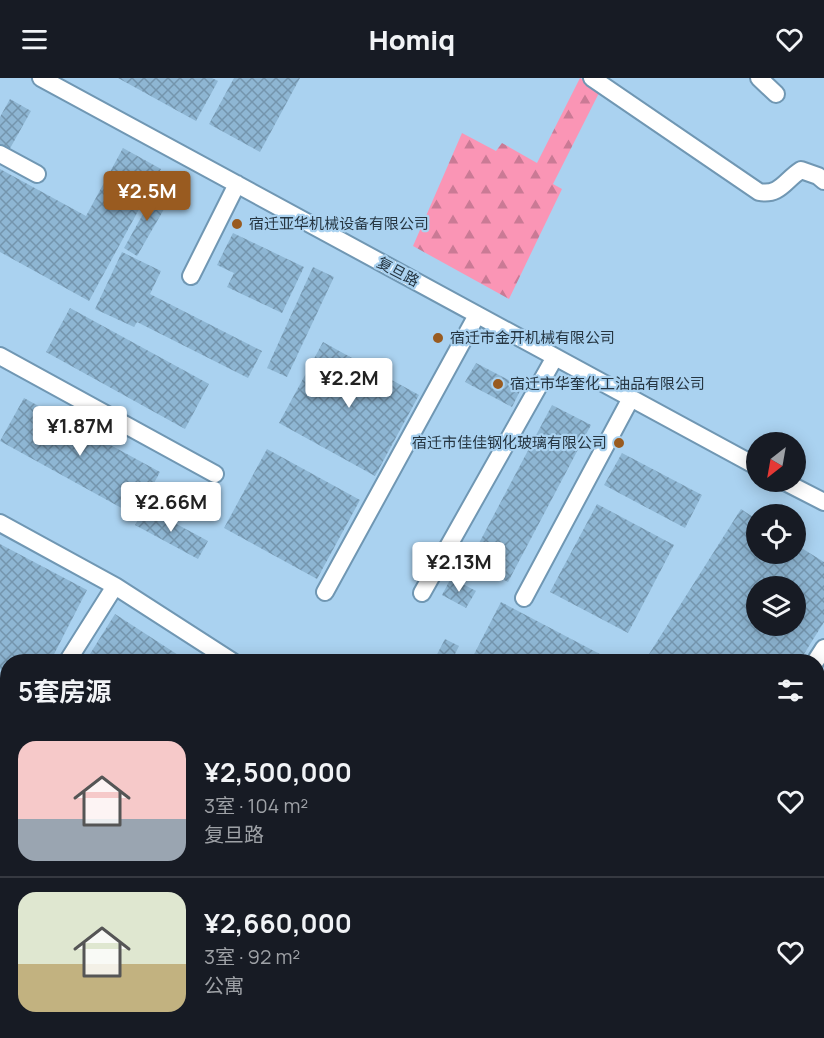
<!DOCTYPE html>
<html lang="zh">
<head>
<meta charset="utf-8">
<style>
	:root { --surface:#171b24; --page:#20242c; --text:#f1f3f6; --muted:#9ea1a6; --line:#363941; --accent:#995b20 }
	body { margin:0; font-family:Manrope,"Noto Sans SC",sans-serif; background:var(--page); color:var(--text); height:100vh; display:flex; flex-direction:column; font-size:22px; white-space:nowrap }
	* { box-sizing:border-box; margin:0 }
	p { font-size:20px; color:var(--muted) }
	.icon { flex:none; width:33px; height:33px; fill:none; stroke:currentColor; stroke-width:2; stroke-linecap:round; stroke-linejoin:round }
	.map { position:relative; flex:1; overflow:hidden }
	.drawer { position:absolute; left:0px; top:576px; width:825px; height:384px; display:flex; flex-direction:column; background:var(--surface); border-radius:24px 24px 0 0; box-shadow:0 3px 15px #0003 }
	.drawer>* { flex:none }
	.needle { width:39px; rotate:211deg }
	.tools { position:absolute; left:746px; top:354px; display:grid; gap:12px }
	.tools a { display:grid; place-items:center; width:60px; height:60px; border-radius:50%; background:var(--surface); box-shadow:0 3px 15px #0003; font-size:30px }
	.price { position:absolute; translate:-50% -51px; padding:0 14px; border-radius:6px; background:#fff; color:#222; font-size:20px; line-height:39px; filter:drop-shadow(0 2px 3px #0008) }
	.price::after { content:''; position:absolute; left:50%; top:36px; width:18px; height:14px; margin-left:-9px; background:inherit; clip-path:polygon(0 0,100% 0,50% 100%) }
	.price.on { background:var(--accent); color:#fff }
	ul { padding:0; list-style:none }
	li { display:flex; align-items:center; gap:18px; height:150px; padding:0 18px }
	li+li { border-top:2px solid var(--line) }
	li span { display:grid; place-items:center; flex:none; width:168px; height:120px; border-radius:18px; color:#555 }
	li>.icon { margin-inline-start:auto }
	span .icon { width:72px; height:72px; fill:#fffc; stroke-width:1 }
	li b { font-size:26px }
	h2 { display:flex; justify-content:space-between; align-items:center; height:72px; padding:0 18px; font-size:26px }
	header { display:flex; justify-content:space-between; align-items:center; height:78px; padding:0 18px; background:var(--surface); font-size:27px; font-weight:800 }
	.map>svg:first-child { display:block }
</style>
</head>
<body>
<header><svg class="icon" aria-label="menu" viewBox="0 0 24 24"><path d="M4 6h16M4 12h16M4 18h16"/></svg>Homiq<svg class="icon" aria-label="heart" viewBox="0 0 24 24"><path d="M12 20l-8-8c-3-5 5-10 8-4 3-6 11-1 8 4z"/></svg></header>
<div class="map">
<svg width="824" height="960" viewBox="0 0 824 960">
	<defs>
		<pattern id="forest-firs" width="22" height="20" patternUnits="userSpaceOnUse" patternTransform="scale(1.5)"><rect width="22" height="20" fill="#fa95b5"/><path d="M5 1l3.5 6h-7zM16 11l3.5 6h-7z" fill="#ca7a95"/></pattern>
		<pattern id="building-cross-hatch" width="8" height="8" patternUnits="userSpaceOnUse" patternTransform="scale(1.5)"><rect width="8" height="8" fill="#8eb6d3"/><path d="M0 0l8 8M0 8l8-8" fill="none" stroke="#7495ad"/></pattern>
	</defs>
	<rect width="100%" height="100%" fill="#aad2f0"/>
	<path fill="url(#forest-firs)" d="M 580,0 L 600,13 L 553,106 L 562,111 L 509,221 L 413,168 L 462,55 L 496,73 L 502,65 L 537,85 Z"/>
	<path fill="url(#building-cross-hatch)" fill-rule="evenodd" d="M 118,0 L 212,0 L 218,3 L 196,43 Z
		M 234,0 L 300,0 L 260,74 L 209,46 Z
		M 10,21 L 31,33 L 8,74 L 0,69 L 0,39 Z
		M 123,70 L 161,91 L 89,223 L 0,174 L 0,91 L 86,138 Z
		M 157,111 L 171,119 L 137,178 L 124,170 Z
		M 233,155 L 304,189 L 282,235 L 227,209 L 234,195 L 217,187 Z
		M 122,174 L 161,193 L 150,216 L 262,273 L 248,300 L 137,244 L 134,249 L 95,231 Z
		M 313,189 L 334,199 L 287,299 L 267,290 Z
		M 70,230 L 209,306 L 185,351 L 46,274 Z
		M 323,264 L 419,317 L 375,398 L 279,345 Z
		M 476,285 L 522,309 L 512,329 L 465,304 Z
		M 24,320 L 160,394 L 136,438 L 0,363 Z
		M 552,327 L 591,347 L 508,504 L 469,484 Z
		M 267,371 L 360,422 L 317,501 L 224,450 Z
		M 622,375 L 702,417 L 685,450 L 604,407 Z
		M 597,426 L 674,467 L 628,555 L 550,514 Z
		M 145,429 L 208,463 L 198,481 L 135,447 Z
		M 741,431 L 756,441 L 756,476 L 795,476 L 795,466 L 824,484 L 824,544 L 799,584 L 644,584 ZM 756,508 L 795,508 L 795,548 L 756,548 Z
		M 0,466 L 87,512 L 50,584 L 8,584 L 8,595 L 0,591 Z
		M 451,500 L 476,513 L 466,530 L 442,517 Z
		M 501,524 L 615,584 L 470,584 Z
		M 115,536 L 189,584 L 85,584 Z
		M 445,561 L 459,568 L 451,584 L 433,584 Z
		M 824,616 L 824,703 L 818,699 L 818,626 Z
		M 8,718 L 8,808 L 0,803 L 0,730 Z
		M 818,736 L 824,740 L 824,901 L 818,897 Z
		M 0,846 L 8,851 L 8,952 L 167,952 L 178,960 L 0,960 Z
		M 818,919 L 824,923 L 824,960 L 604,960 L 609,952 L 818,952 Z
		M 271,952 L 330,952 L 325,960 L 266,960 Z
		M 373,952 L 398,952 L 393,960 L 368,960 Z
		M 463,952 L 563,952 L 558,960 L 459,960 Z"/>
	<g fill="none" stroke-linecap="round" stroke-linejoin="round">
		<g stroke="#7097b3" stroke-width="20">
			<path id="minor" d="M 41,0 L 756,388
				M 592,0 L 759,114 C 780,118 785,102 801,92 L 818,98 L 824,103
				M 759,0 L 776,16
				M 0,76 L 37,96
				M 191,198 L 237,106
				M 0,278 L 215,396
				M 785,404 L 824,424
				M 0,445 L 115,508 L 233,584
				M 325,514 L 477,237
				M 422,515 L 555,279
				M 524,520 L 631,320
				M 67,584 L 115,508
				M 815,584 L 824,570
				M 0,614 L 8,618
				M 0,689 L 8,677
				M 818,721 L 824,725
				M 0,826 L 8,830
				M 818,906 L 824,910
				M 200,952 L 212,960
				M 232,960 L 237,952
				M 404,960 L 408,954
				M 575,960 L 580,952"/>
		</g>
		<use href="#minor" stroke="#fff" stroke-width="16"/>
	</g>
	<g fill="#995b20" stroke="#aad2f0" stroke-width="2">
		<circle cx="237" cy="146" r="6"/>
		<circle cx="438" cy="260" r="6"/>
		<circle cx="498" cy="306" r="6"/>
		<circle cx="619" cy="365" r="6"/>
	</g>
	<g text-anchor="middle" stroke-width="4.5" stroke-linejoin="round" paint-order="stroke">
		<g font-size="15" fill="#263642" stroke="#aad2f0" text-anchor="start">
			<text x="249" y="151">宿迁亚华机械设备有限公司</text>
			<text x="450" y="265">宿迁市金开机械有限公司</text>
			<text x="510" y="311">宿迁市华奎化工油品有限公司</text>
			<text x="607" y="370" text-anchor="end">宿迁市佳佳钢化玻璃有限公司</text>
		</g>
		<g font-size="15" fill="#263642" stroke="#aad2f0">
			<text transform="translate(398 194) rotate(28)" y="5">复旦路</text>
		</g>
	</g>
</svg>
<div class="tools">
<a><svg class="needle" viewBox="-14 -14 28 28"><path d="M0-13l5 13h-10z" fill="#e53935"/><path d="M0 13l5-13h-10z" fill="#9ea1a6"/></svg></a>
<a><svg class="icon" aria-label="locate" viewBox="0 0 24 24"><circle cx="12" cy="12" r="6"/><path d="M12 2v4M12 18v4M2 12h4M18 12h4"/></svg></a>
<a><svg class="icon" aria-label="layers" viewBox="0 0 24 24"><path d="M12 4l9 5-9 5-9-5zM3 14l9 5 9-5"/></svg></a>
</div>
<b class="price on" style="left:147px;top:144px">¥2.5M</b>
<b class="price" style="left:349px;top:331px">¥2.2M</b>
<b class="price" style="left:80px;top:379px">¥1.87M</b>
<b class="price" style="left:171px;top:455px">¥2.66M</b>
<b class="price" style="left:459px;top:515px">¥2.13M</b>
<section class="drawer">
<h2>5套房源<svg class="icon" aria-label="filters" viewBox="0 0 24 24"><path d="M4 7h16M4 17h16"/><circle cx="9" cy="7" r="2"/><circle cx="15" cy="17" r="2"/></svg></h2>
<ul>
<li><span style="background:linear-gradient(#f6c9c9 65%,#9aa5b1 0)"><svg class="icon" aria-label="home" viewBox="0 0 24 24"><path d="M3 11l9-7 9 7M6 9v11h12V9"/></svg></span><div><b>¥2,500,000</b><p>3室 · 104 m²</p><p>复旦路</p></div><svg class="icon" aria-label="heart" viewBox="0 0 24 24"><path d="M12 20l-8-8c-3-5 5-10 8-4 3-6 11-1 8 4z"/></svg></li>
<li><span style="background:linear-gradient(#dfe7d0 60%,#c2b280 0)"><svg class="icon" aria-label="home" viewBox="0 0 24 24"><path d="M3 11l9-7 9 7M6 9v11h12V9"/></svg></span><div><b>¥2,660,000</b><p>3室 · 92 m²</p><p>公寓</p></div><svg class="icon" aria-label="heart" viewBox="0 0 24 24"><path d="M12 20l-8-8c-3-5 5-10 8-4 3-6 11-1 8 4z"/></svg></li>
</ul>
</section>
</div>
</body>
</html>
